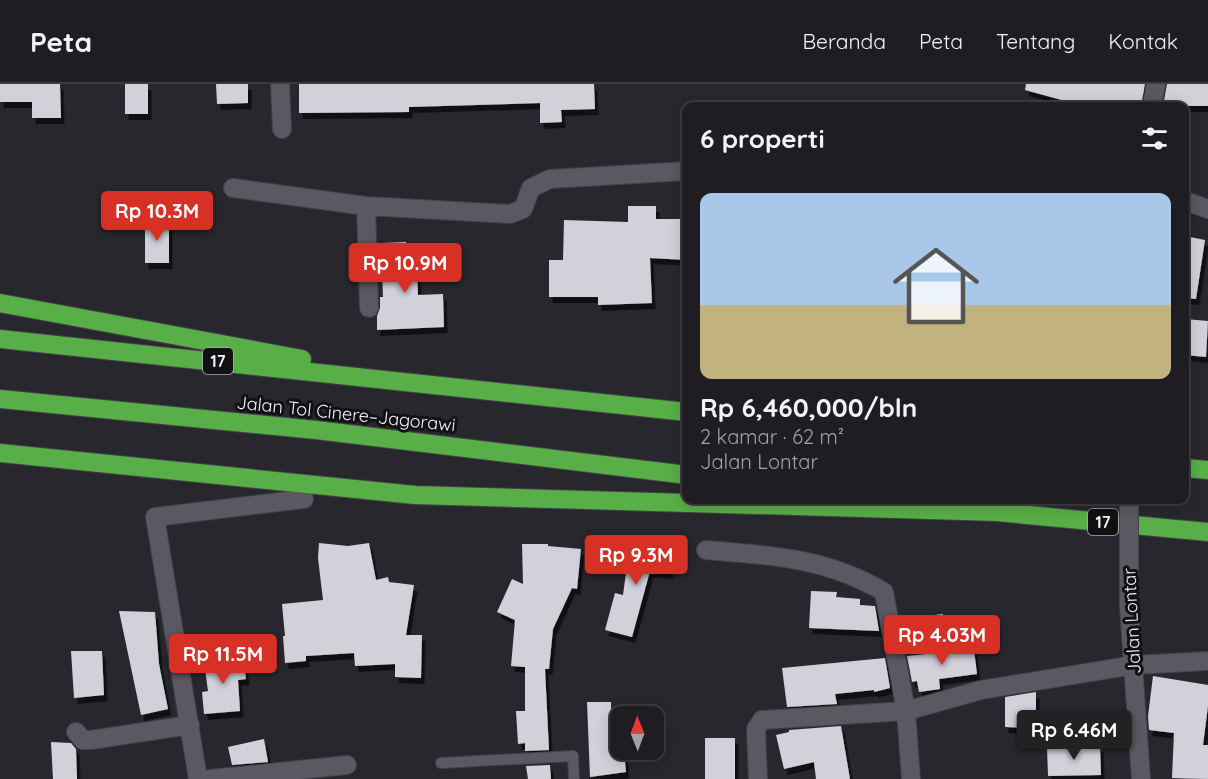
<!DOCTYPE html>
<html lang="id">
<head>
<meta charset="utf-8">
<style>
	:root { --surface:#1f1d22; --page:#2c2a2f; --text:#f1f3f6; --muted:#a1a2a5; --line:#3c3b40; --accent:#d93025 }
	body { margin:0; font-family:Quicksand,sans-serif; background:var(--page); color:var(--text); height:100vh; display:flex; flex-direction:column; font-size:22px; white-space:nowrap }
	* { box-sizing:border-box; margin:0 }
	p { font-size:20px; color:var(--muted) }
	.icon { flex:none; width:33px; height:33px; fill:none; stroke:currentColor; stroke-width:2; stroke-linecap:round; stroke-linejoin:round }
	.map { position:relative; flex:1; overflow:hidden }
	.panel { position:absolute; left:682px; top:18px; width:507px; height:402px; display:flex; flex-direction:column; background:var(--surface); border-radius:12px; box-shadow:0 3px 15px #0003,0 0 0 2px var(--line) }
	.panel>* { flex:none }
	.needle { width:39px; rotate:359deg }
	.tools { position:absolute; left:610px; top:622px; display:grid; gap:12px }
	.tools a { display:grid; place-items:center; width:54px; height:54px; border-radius:12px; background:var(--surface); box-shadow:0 3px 15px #0003,0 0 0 2px var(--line); font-size:30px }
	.price { position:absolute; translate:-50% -51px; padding:0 14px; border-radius:6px; background:var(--accent); color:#fff; font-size:20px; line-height:39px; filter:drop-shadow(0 2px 3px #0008) }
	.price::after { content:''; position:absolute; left:50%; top:36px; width:18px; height:14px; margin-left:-9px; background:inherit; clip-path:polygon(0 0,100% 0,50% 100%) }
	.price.selected { background:#222; color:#fff }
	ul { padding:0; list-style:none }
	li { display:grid; align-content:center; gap:12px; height:318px; padding:0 18px }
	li+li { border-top:2px solid var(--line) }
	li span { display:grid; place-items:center; height:186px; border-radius:12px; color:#555 }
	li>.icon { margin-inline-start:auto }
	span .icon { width:108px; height:108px; fill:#fffc; stroke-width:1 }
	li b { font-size:26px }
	h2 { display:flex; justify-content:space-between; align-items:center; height:72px; padding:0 18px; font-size:26px }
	header { display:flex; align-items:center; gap:36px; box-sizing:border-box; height:84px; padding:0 30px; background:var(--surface); border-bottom:2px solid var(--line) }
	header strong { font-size:28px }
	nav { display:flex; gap:33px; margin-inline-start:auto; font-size:21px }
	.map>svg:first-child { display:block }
</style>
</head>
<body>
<header>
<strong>Peta</strong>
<nav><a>Beranda</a><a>Peta</a><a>Tentang</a><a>Kontak</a></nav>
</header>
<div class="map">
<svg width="1208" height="695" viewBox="0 0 1208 695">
	<defs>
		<filter id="shadow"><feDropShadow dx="3.5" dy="6" stdDeviation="0" flood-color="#0009"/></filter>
	</defs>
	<rect width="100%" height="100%" fill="#29272e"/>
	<path fill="#d2d0d9" filter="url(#shadow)" d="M 0,0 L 60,0 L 61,34 L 32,34 L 32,18 L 0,18 Z
		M 125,0 L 148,0 L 148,30 L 125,30 Z
		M 216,0 L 248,0 L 248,19 L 217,20 Z
		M 299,0 L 594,0 L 595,25 L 561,26 L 562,38 L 540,39 L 540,19 L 409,23 L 409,28 L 299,29 Z
		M 1026,0 L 1145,0 L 1141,22 L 1068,22 L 1069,18 L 1025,6 Z
		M 1167,0 L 1208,0 L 1208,22 L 1163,22 Z
		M 628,122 L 656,122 L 656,135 L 687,135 L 687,176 L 650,174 L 652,219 L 598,221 L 598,213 L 549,213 L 549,176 L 563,176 L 564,136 L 628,138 Z
		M 145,137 L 169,137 L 169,179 L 145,179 Z
		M 1185,152 L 1205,156 L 1196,215 L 1185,214 Z
		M 406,158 L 407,182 L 417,181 L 418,211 L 443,210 L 444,243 L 377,246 L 377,232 L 380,224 L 380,213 L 383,213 L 381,159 Z
		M 1185,235 L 1208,237 L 1206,273 L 1185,271 Z
		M 319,459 L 348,462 L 369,459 L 376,496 L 388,493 L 389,498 L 414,501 L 406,551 L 422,551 L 421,594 L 395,593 L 395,580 L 355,582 L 354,569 L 306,572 L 306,577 L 285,579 L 283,552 L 285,552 L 282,520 L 323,516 L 318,474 Z
		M 630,459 L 673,464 L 669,489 L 650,487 L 632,553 L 605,546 L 615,509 L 623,511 Z
		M 522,460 L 548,460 L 548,462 L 581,465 L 577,505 L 572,504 L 553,545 L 549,585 L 545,585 L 549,666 L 525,667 L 525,659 L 518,660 L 516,627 L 525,627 L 525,583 L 511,582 L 515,536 L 497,528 L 512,495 L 523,500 Z
		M 811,507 L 837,508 L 836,513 L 860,515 L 860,521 L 875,522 L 879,547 L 809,544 Z
		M 119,527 L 155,528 L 159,580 L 168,625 L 141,631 Z
		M 943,530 L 945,550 L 903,548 L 900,535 Z
		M 973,558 L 977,590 L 939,595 L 940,605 L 919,608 L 917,597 L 912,598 L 907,572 L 946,568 L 946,561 Z
		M 71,567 L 102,567 L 104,611 L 74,614 Z
		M 243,572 L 246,595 L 238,596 L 240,627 L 204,630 L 202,608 L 208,607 L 204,578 Z
		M 885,574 L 890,604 L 874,608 L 874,606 L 835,610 L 837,620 L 787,623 L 782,584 Z
		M 1153,592 L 1208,601 L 1208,622 L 1203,661 L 1208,661 L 1208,695 L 1172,694 L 1174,649 L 1149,646 L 1148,632 Z
		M 1036,608 L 1036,644 L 1005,643 L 1005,613 Z
		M 587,618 L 611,618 L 612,670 L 624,668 L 626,688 L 590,693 Z
		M 841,642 L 850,695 L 816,695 L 814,678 L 784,685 L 776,651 L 789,648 L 789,646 Z
		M 705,654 L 735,654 L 735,695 L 705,695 Z
		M 264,655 L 268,678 L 232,681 L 228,663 Z
		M 51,658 L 71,659 L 76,665 L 77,695 L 53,695 Z
		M 1100,662 L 1101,691 L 1048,692 L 1047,664 Z
		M 550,681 L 551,695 L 528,695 L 526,682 Z"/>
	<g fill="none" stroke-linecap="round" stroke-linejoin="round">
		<g stroke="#434248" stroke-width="12">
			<path id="service" d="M 441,679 L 573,672 L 574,695"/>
		</g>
		<g stroke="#434248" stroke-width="20">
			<path id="minor" d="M 280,0 L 282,45
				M 233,104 L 366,122 L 510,130 L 523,125 L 531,104 L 550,95 L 687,87
				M 1185,117 L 1208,125
				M 366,122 L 369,224
				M 706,466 C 770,471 827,474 884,508 L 906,627 L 911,695
				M 76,648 L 83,656 L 91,656 L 190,641
				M 198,695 L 155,433 L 304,415
				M 210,695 L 347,681
				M 758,695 L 756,645 L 762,636 L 906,627 L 981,606 L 1134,581 L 1208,577"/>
		</g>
		<g stroke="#434248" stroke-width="20">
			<path id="tertiary" d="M 1152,22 L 1156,0
				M 1129,522 L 1141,695"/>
		</g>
		<g stroke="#434248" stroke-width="20">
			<path id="motorway" d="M 0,219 L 302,275
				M 0,255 L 687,328
				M 0,315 L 316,346 L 687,391
				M 0,369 L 415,411 L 998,428
				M 1185,384 L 1208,386
				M 986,427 L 1208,448"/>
		</g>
		<use href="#service" stroke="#5a5860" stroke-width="10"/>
		<use href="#minor" stroke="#5a5860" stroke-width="18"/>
		<use href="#tertiary" stroke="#5a5860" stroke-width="18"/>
		<use href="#motorway" stroke="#58af47" stroke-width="18"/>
		<g stroke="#434248" stroke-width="20" stroke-linecap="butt">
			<path id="tertiary-bridge" d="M 1129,416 L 1129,522"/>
		</g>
		<use href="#tertiary-bridge" stroke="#5a5860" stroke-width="18"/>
	</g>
	<g text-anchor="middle" stroke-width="6" stroke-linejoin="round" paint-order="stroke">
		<g fill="#111013" stroke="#afaeb3" stroke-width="1.5">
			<rect x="203" y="264" width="30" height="26" rx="4.5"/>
			<rect x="1088" y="425" width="30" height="26" rx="4.5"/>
		</g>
		<g font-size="16" font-weight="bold" fill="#f3f2f7">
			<text x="218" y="283">17</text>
			<text x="1103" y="444">17</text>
		</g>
		<g font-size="18" fill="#f3f2f7" stroke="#111013">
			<text transform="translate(346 330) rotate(6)" y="6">Jalan Tol Cinere–Jagorawi</text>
			<text transform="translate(1132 537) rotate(-93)" y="6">Jalan Lontar</text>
		</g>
	</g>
</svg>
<div class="tools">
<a><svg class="needle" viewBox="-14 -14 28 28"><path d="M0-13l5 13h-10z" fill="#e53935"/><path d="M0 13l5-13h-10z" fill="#a1a2a5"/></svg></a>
</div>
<b class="price" style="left:157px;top:158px">Rp 10.3M</b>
<b class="price" style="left:405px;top:210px">Rp 10.9M</b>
<b class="price" style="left:636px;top:502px">Rp 9.3M</b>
<b class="price" style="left:942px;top:582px">Rp 4.03M</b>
<b class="price" style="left:223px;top:601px">Rp 11.5M</b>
<b class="price selected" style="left:1074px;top:677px">Rp 6.46M</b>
<section class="panel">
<h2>6 properti<svg class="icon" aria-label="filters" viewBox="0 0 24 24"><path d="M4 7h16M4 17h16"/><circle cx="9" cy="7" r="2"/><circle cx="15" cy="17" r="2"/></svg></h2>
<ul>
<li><span style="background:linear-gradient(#a9c7e8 60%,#c2b280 0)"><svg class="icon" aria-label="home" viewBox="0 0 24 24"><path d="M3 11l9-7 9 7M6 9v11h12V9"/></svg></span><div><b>Rp 6,460,000/bln</b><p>2 kamar · 62 m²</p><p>Jalan Lontar</p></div></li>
</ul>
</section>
</div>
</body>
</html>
